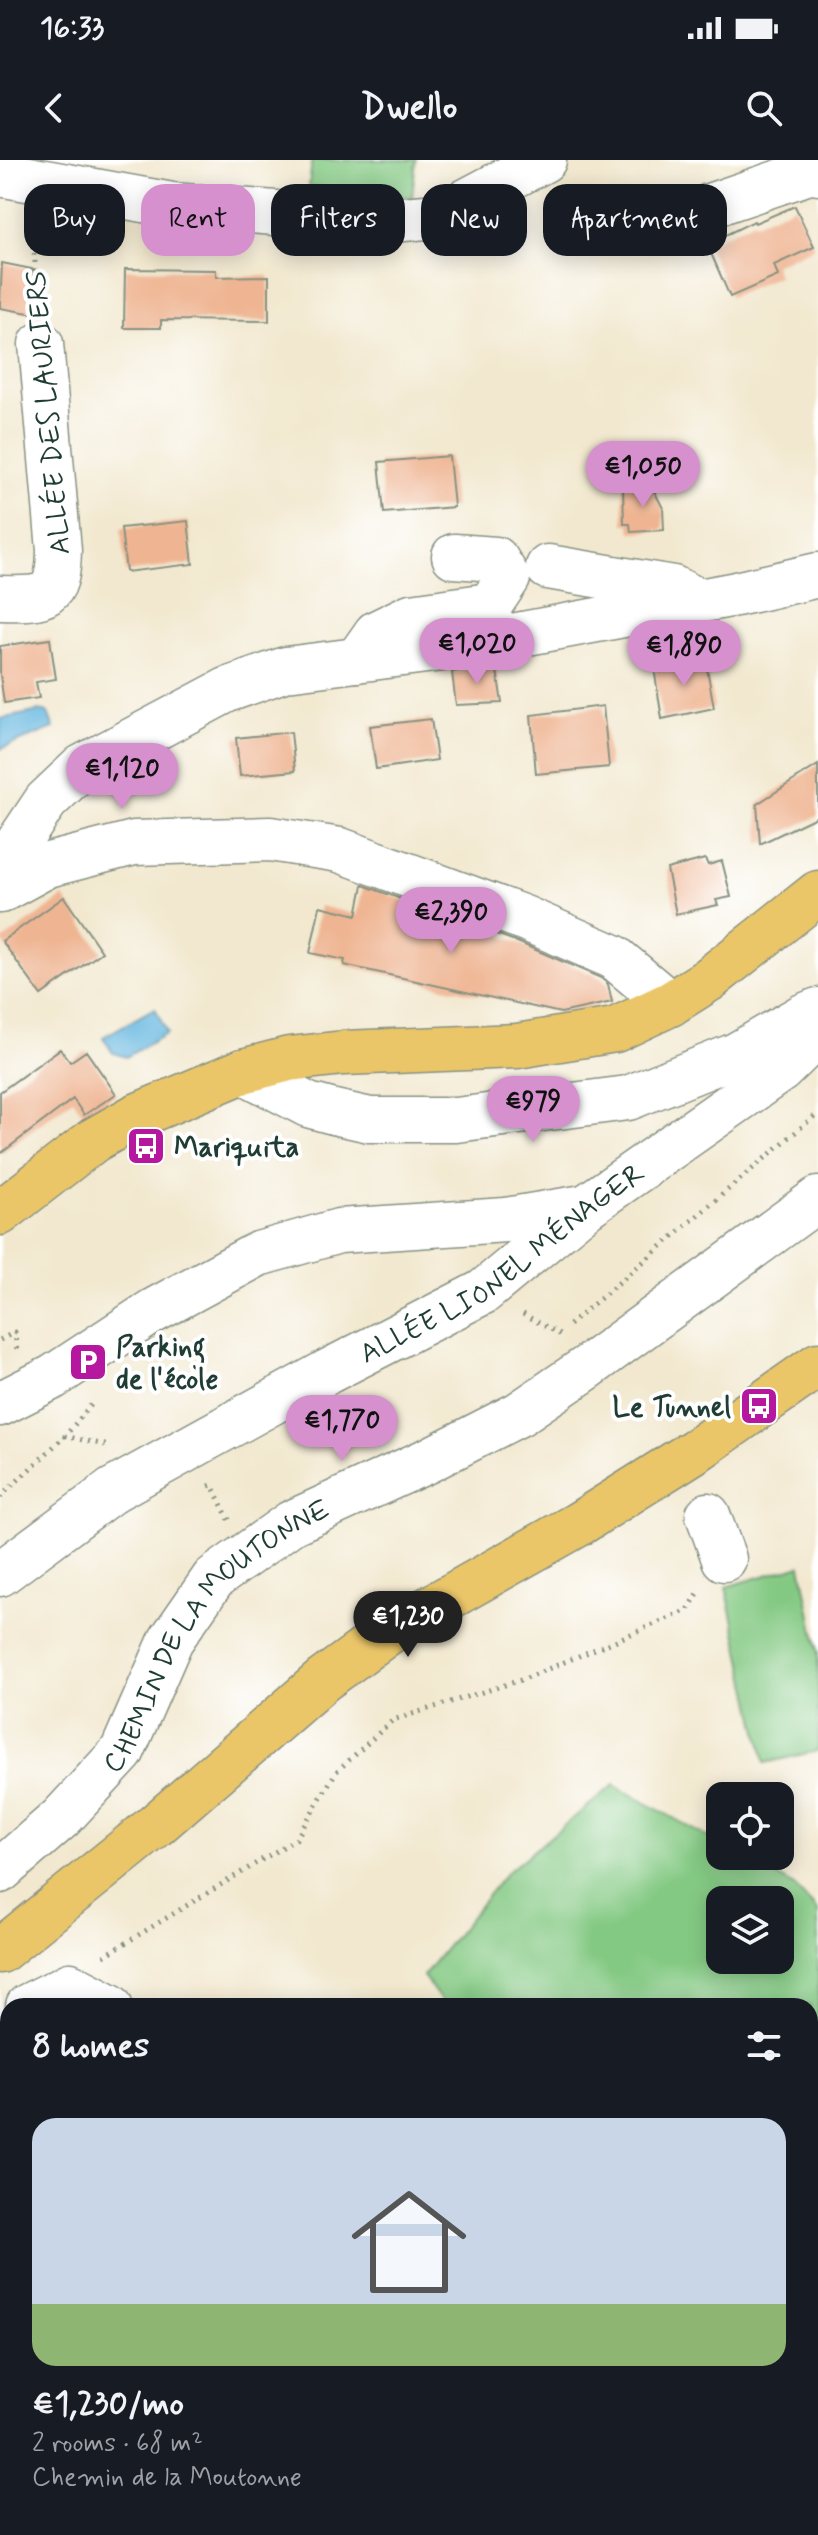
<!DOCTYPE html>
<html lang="en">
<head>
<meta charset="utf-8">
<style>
	:root { --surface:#171b24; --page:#20242c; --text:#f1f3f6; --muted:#9ea1a6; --line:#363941; --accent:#d690ce }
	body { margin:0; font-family:Mynerve,sans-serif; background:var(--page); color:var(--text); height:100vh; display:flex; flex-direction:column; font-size:30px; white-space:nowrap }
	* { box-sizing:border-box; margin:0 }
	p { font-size:26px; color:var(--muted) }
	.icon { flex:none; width:44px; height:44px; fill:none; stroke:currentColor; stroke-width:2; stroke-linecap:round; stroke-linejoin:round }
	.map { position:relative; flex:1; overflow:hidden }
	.side { position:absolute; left:0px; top:1838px; width:818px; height:538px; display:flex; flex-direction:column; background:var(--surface); border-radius:24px 24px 0 0; box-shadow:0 4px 20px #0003 }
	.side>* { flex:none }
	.guide { position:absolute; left:24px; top:24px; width:770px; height:72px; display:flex; gap:16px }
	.tools { position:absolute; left:706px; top:1622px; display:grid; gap:16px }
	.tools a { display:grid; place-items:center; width:88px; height:88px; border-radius:16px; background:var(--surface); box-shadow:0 4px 20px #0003; font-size:40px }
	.price { position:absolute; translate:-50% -68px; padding:0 18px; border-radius:28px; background:var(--accent); color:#111; font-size:26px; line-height:52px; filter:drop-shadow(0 2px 4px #0008) }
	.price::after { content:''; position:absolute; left:50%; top:48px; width:24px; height:18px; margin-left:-12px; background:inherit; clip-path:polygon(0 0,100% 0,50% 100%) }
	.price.selected { background:#222; color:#fff }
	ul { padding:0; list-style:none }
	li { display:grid; align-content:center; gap:16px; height:424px; padding:0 32px }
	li+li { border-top:2px solid var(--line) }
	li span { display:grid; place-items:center; height:248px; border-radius:24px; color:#555 }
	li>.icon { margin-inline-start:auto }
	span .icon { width:144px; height:144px; fill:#fffc; stroke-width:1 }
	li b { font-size:34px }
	h2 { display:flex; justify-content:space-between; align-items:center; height:96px; padding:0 32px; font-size:34px }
	.pill { padding:0 28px; border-radius:24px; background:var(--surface); box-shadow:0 4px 20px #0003; font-size:28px; line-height:72px }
	.pill.selected { background:var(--accent); color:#111 }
	.status { display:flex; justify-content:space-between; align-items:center; height:56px; padding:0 40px; background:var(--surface); direction:ltr }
	.status svg { height:22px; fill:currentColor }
	header { display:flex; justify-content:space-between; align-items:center; height:104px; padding:0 32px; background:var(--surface); font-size:36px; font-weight:800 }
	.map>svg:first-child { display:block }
</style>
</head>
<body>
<div class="status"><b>16:33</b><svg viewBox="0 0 49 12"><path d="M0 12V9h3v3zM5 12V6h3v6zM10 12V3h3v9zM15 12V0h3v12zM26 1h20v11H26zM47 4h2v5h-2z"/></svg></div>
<header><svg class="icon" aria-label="back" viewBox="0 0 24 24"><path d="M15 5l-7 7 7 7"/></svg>Dwello<svg class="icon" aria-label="search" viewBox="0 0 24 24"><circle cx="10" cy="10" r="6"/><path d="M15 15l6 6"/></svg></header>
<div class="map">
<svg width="818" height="2375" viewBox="0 0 818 2375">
	<rect width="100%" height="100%" fill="#fff"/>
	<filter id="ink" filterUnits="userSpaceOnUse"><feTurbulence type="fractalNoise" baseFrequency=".0125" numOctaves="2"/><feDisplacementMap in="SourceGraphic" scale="16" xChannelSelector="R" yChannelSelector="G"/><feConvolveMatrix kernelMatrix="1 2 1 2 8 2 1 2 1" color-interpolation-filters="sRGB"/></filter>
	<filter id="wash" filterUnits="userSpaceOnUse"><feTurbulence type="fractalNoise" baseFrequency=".006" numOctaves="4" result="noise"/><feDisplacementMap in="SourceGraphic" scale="32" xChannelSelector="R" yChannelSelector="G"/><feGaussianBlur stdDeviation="1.8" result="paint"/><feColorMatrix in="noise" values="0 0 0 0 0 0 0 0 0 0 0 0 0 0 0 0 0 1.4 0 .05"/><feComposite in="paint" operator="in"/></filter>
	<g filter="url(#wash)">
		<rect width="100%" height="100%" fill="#f2e8cf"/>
		<path fill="#84c983" stroke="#52835c" stroke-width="2" fill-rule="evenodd" d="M 312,0 L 416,0 L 412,38 L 309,26 Z
			M 801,1405 L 818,1492 L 818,1591 L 765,1603 L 726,1427 Z
			M 614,1625 L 720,1684 L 720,1696 L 741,1696 L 793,1725 L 818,1751 L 818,1985 L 810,1997 L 810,1846 L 445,1846 L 423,1816 L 506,1713 ZM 780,1740 L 780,1800 L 720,1800 L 720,1740 Z
			M 818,2008 L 818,2180 L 810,2171 L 810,2020 Z
			M 810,2180 L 818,2189 L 818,2375 L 407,2375 L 410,2368 L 810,2368 Z"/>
		<path fill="#64b6df" stroke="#427a8a" stroke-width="2" d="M 40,551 L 48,553 L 54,568 L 0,589 L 0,559 Z
			M 155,848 L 167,873 L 126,897 L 113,893 L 103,877 Z"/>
		<g id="blocks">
			<path fill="#efb593" d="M 795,46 L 814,87 L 774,105 L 778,116 L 730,137 L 707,84 L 754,61 L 755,63 Z
				M 2,103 L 32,109 L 35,154 L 0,148 Z
				M 125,109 L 216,110 L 216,117 L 269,116 L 269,161 L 161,160 L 161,168 L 124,168 Z
				M 449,296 L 454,347 L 384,353 L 379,302 Z
				M 651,325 L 663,348 L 664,370 L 631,372 L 630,364 L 624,364 L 623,327 Z
				M 188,361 L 193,404 L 126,412 L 121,368 Z
				M 50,479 L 56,519 L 36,522 L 39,538 L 4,543 L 0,515 L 0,486 Z
				M 705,497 L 714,548 L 662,559 L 654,508 Z
				M 496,504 L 502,543 L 456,545 L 452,512 Z
				M 603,546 L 609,607 L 536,614 L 531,555 Z
				M 431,559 L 437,600 L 376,609 L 370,566 Z
				M 291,572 L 295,611 L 240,616 L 236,578 Z
				M 818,605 L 818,656 L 760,684 L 757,644 Z
				M 705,699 L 708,705 L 722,701 L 731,737 L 716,740 L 718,745 L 676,754 L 667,709 Z
				M 363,725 L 515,781 L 601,818 L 608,824 L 612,842 L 561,853 L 344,805 L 345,800 L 310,793 L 320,746 L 357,755 Z
				M 64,737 L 102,792 L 41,835 L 2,781 Z
				M 60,889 L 70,902 L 86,891 L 116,934 L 84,955 L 73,939 L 0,994 L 0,932 Z"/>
		</g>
	</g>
	<g filter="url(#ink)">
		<use href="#blocks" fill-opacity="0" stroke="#889282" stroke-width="2"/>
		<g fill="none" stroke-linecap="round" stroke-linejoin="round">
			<g stroke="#889282" stroke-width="47">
				<g id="minor">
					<path d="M 0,14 L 172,45 L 380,61 L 438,56 L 544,0"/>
					<path d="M 709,46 L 815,10 L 818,13"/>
					<path d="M 548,407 L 673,428 L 689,436"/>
					<path d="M 0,438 C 47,439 58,439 59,390 L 41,184"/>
					<path d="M 357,500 L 376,473 L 411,456 L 490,445 L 508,418 L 496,399 L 454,396"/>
					<path d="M 0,728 L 16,686 L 46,641 L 82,607 L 227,530 L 286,509 L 442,489 L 736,434 L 818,415"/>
					<path d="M 0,731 L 48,705 L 134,683 L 270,679 L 340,690 L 524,758 L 614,797 L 670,844"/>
					<path d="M 243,911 L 308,945 L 334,952 L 370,960 L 456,960 L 628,938 L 736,895 L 803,856 L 818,850"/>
					<path d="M 0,1244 L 53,1217 L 153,1151 L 258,1094 L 339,1071 L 506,1060 L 584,1047"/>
					<path d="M 708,1355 L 724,1399"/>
					<path id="s1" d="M 0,1414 L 113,1330 L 329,1211 L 483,1132 L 587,1046 L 781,910 L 816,876 L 818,867"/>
					<path id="s2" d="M 0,1711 L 61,1658 L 122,1592 L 171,1480 L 214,1418 L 291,1363 L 429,1300 L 519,1254 L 588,1207 L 818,1039"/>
					<path d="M 28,1846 L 70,1825 L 110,1846"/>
					<path d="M 213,2375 L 214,2368"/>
				</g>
			</g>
			<g stroke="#889282" stroke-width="47">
				<path id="major" d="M 0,1053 L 94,980 L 136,956 L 243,911 L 289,899 L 344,893 L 517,886 L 615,870 L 670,844 L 708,820 L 818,733
					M 0,1791 L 155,1666 L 323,1520 L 393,1469 L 577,1365 L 701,1287 L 818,1205"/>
			</g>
			<path stroke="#889282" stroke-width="5" stroke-dasharray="2 6" stroke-linecap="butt" d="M 32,61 L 38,143
				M 523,1154 L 563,1176
				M 569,1165 L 818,953
				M 0,1180 L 15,1172 L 17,1191
				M 91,1245 L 65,1276 L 109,1286
				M 209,1326 L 212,1325 L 229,1360
				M 0,1337 L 65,1276
				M 104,1796 L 296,1679 L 336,1612 L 393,1560 L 524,1519 L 688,1450 L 700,1430"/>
			<use href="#minor" stroke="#fff" stroke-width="44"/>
			<use href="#major" stroke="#ebc669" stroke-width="44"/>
		</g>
	</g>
	<defs>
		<g id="bus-square" transform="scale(2)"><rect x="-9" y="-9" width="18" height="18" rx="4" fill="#b5179e" stroke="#fff"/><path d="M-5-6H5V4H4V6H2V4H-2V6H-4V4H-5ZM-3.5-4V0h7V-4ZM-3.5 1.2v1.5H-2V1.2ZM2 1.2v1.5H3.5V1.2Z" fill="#fff"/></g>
		<g id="parking-square" transform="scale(2)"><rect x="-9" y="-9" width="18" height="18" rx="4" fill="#b5179e" stroke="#fff"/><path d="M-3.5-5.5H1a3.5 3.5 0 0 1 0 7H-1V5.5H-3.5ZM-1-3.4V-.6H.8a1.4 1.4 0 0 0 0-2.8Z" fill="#fff"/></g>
	</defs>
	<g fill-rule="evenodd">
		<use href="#bus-square" x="146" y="986"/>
		<use href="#parking-square" x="88" y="1202"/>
		<use href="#bus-square" x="759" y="1246"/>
	</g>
	<g text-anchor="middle" stroke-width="8" stroke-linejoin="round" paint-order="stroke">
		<g font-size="28" fill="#1f3d34" stroke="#fff">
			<text transform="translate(47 253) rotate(-95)" y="10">ALLÉE DES LAURIERS</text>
			<text dy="10" stroke="none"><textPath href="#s1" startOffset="592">ALLÉE LIONEL MÉNAGER</textPath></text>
			<text dy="10" stroke="none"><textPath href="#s2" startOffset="326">CHEMIN DE LA MOUTONNE</textPath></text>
		</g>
		<g font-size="28" font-weight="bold" fill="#1f3d34" stroke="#fff" text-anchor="start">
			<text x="174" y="996">Mariquita</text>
			<text x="116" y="1196">Parking<tspan x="116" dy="32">de l'école</tspan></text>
			<text x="731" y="1256" text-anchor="end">Le Tunnel</text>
		</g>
	</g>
</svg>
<div class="tools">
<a><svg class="icon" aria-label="locate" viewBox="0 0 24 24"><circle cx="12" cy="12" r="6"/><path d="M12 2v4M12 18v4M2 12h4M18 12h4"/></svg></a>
<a><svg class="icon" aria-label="layers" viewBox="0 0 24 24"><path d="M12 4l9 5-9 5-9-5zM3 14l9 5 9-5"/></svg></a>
</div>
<b class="price" style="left:643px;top:349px">€1,050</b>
<b class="price" style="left:477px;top:526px">€1,020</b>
<b class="price" style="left:684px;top:528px">€1,890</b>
<b class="price" style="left:122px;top:651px">€1,120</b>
<b class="price" style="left:451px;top:795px">€2,390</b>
<b class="price" style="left:533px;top:984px">€979</b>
<b class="price" style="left:342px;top:1303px">€1,770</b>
<b class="price selected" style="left:408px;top:1499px">€1,230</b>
<div class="guide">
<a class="pill">Buy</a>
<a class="pill selected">Rent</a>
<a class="pill">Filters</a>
<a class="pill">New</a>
<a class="pill">Apartment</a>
</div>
<section class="side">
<h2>8 homes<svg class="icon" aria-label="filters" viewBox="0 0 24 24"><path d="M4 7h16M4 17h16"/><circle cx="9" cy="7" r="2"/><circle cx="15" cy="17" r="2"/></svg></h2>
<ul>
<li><span style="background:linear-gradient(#c9d6e8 75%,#8fb573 0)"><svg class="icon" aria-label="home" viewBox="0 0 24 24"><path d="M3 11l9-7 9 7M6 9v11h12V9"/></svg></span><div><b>€1,230/mo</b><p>2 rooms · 68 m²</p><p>Chemin de la Moutonne</p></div></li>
</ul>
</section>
</div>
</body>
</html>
